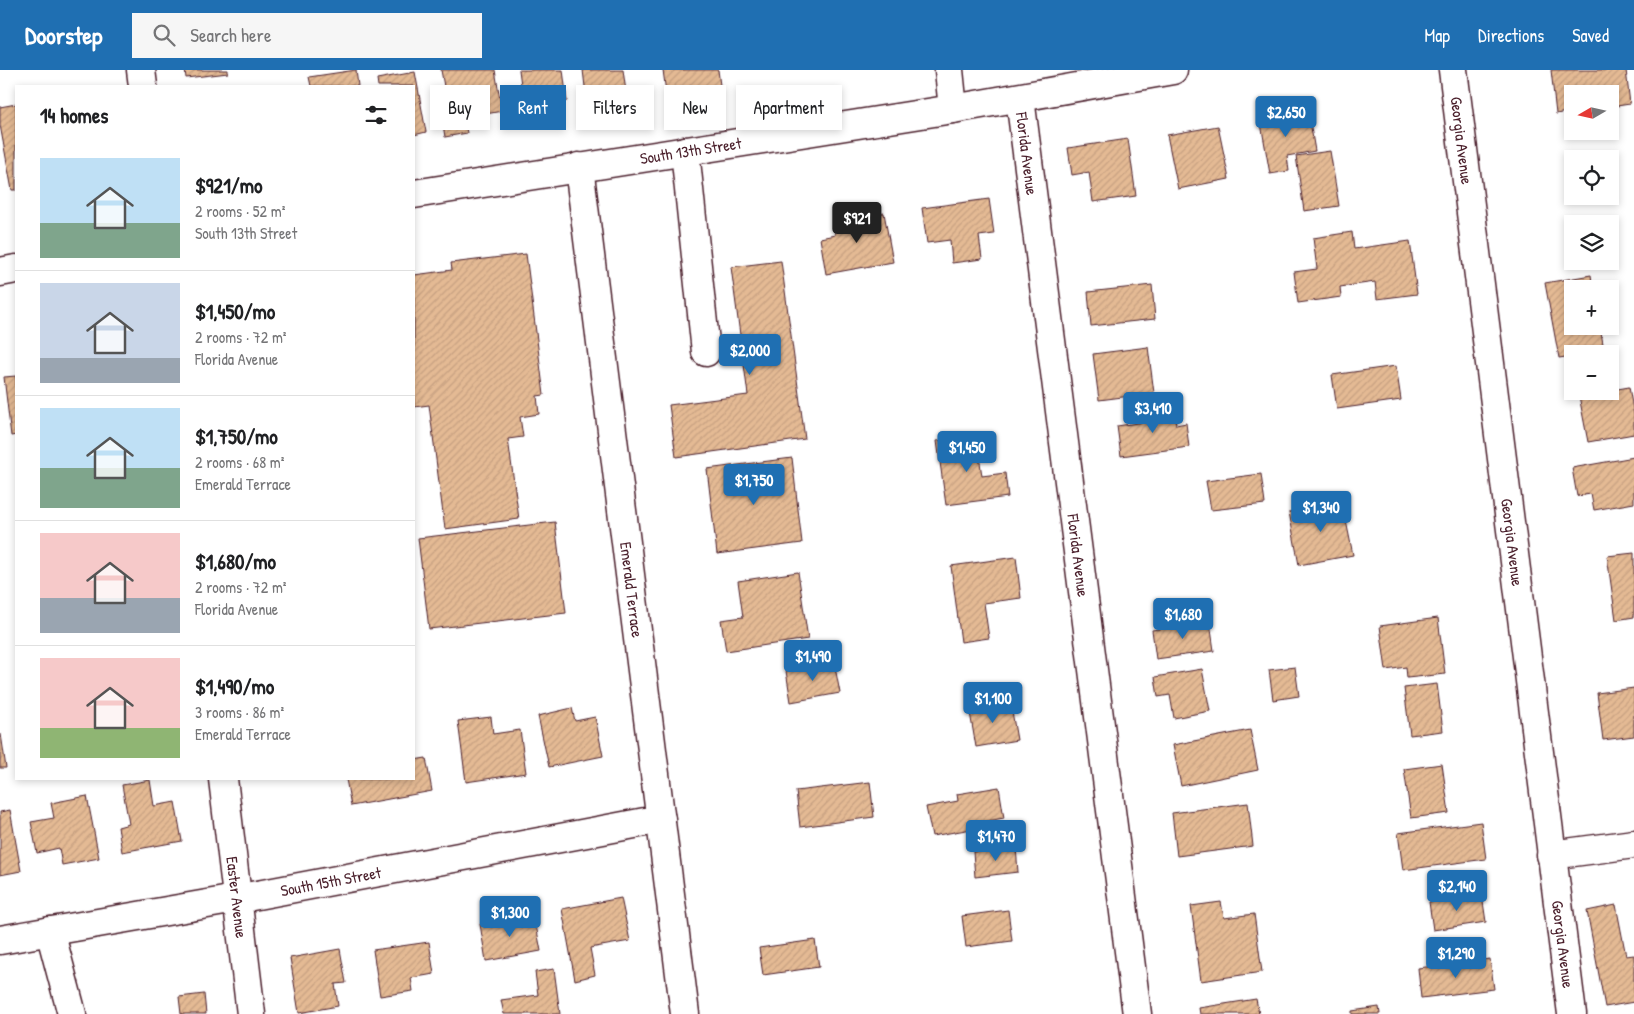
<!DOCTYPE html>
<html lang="en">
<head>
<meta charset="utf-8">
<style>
	:root { --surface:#fff; --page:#f6f6f6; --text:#202124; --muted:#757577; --line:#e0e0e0; --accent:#1f6fb2 }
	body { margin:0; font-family:"Patrick Hand",sans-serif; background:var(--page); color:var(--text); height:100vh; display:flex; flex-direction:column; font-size:19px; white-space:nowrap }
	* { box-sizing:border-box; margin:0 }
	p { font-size:16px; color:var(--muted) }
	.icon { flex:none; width:28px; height:28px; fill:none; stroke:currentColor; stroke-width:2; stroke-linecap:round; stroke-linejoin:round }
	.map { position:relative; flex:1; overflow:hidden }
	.panel { position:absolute; left:15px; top:15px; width:400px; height:695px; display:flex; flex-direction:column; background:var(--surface); border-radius:0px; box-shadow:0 2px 8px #0003 }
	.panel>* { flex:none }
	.banner { position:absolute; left:430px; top:15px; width:475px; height:45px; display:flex; gap:10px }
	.needle { width:32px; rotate:261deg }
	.controls { position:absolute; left:1564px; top:15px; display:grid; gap:10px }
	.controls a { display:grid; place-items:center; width:55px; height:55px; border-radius:0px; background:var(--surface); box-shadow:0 2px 8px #0003; font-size:25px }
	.price { position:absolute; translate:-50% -42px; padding:0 11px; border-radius:5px; background:var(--accent); color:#fff; font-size:16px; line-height:32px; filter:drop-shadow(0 1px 2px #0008) }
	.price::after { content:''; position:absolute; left:50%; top:30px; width:15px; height:11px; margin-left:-8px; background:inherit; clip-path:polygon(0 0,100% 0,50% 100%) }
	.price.on { background:#222; color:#fff }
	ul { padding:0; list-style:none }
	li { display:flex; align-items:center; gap:15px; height:125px; padding:0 25px }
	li+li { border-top:1px solid var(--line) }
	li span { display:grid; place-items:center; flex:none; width:140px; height:100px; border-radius:0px; color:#555 }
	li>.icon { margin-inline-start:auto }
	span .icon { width:60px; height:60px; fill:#fffc; stroke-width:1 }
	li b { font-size:21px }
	h2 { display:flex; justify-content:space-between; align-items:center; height:60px; padding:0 25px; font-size:21px }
	.pill { padding:0 18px; border-radius:0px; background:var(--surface); box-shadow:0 2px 8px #0003; font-size:18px; line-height:45px }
	.pill.on { background:var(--accent); color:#fff }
	header { display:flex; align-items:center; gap:30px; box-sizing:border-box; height:70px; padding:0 25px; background:var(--accent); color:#fff }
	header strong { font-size:24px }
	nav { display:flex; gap:28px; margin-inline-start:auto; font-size:18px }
	.search { width:350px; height:45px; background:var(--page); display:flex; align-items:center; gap:12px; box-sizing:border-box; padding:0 18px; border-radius:0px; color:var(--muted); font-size:19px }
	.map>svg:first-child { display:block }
</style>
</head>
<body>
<header>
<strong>Doorstep</strong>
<div class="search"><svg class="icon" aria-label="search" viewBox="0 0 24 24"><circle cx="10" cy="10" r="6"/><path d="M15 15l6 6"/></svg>Search here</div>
<nav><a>Map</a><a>Directions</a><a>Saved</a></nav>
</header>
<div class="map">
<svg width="1634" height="944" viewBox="0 0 1634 944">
	<defs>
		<pattern id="building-hatch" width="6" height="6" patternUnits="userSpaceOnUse" patternTransform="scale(1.25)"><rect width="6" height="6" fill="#e4ba94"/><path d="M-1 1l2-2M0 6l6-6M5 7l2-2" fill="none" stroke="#c59f80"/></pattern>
	</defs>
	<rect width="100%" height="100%" fill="#fff"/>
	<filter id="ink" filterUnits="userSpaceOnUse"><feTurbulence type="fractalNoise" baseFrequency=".02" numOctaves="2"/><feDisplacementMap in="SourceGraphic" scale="10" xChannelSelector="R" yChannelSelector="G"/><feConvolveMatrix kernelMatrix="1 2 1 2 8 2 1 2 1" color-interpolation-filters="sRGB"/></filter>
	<g filter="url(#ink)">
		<path fill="url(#building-hatch)" stroke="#4a1f2b" d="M 185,0 L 228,0 L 228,3 L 186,8 Z
			M 356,0 L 358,16 L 311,16 L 309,7 Z
			M 441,0 L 495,0 L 502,41 L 464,48 L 467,63 L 445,67 L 438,23 L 445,22 Z
			M 519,0 L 563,0 L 567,31 L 524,37 Z
			M 583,0 L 623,0 L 628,36 L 588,42 Z
			M 663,0 L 718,0 L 721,23 L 667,30 Z
			M 1551,0 L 1626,0 L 1630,34 L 1610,37 L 1610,24 L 1572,24 L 1572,41 L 1556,44 Z
			M 415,2 L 426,62 L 414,65 L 414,16 L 378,16 L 377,9 Z
			M 16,34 L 16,120 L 12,120 L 0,55 L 0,37 Z
			M 1308,40 L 1315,81 L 1287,86 L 1289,101 L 1270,104 L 1260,48 Z
			M 1218,56 L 1229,109 L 1178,119 L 1167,65 Z
			M 1128,69 L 1136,126 L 1093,132 L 1089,102 L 1072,105 L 1068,78 Z
			M 1330,81 L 1339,136 L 1304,141 L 1296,86 Z
			M 989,129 L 994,164 L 979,166 L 982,189 L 952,193 L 950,170 L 927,173 L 922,138 Z
			M 884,143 L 893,192 L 826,204 L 820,168 L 835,165 L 833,152 Z
			M 1352,162 L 1354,179 L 1410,171 L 1417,224 L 1377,229 L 1375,212 L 1340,217 L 1341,227 L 1298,233 L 1294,202 L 1317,199 L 1313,168 Z
			M 526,184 L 544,325 L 537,326 L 539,344 L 520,347 L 523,367 L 508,369 L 519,449 L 445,459 L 429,335 L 414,337 L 414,205 L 452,200 L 451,193 Z
			M 781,191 L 805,369 L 676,387 L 669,335 L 748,325 L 731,197 Z
			M 1591,205 L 1593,219 L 1572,219 L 1572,256 L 1600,256 L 1604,280 L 1572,284 L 1572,286 L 1559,288 L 1545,213 Z
			M 1152,215 L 1155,249 L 1091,256 L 1088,222 Z
			M 1148,277 L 1154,323 L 1099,330 L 1093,284 Z
			M 1396,296 L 1401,330 L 1337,339 L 1332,305 Z
			M 16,306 L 16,365 L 11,366 L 4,307 Z
			M 1629,317 L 1634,345 L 1634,364 L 1588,372 L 1579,326 Z
			M 1174,336 L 1176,355 L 1186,353 L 1189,377 L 1121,386 L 1117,356 L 1151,351 L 1149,339 Z
			M 976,365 L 982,406 L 1005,403 L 1008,427 L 946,435 L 937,371 Z
			M 1634,387 L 1634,433 L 1594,440 L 1591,424 L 1577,426 L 1572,398 Z
			M 792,388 L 802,473 L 717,484 L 707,399 Z
			M 1261,404 L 1265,434 L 1211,440 L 1206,411 Z
			M 1342,431 L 1353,485 L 1299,495 L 1289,442 Z
			M 555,452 L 566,543 L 429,559 L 418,468 Z
			M 1634,483 L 1634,547 L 1616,550 L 1607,486 Z
			M 1016,487 L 1021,528 L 984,533 L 989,568 L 961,572 L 951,496 Z
			M 798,502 L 808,569 L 726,581 L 721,550 L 743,547 L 738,511 Z
			M 1438,548 L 1445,604 L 1407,608 L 1406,597 L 1386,600 L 1380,556 Z
			M 1210,552 L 1214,581 L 1156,589 L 1152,560 Z
			M 834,592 L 840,623 L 791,632 L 786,601 Z
			M 1295,597 L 1299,626 L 1273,630 L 1269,600 Z
			M 1202,599 L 1210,641 L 1174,648 L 1170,625 L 1158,627 L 1155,607 Z
			M 1437,614 L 1443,661 L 1410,665 L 1404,618 Z
			M 1634,618 L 1634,666 L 1603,670 L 1597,623 Z
			M 1010,630 L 1017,670 L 976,677 L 969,637 Z
			M 572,638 L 575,651 L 595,647 L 603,686 L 549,697 L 538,646 Z
			M 491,647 L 493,664 L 520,660 L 526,703 L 466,712 L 458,651 Z
			M 1250,660 L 1258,700 L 1181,716 L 1173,675 Z
			M 0,664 L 1,664 L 6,698 L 0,698 Z
			M 426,688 L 432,721 L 351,736 L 346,709 L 414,709 L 414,690 Z
			M 1442,694 L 1449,743 L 1411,748 L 1404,699 Z
			M 150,710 L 154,736 L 175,732 L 182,771 L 122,782 L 118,757 L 129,754 L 122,715 Z
			M 870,712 L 874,747 L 800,757 L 796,721 Z
			M 999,717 L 1004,748 L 982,752 L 983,757 L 932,766 L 926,737 L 958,731 L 957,724 Z
			M 87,726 L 99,788 L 62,795 L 59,778 L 37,783 L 31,752 L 54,748 L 51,733 Z
			M 1248,733 L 1253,776 L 1177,786 L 1172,743 Z
			M 10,740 L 21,801 L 0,805 L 0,742 Z
			M 1481,752 L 1486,789 L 1403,800 L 1398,763 Z
			M 1016,777 L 1018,802 L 975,807 L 973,782 Z
			M 1482,825 L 1486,852 L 1433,860 L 1429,832 Z
			M 621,828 L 630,871 L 590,878 L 595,905 L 575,910 L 562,839 Z
			M 1221,832 L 1224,848 L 1254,844 L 1262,902 L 1201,911 L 1191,836 Z
			M 1616,835 L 1626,886 L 1634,885 L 1634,932 L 1605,937 L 1587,841 Z
			M 1008,840 L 1012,871 L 966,877 L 962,846 Z
			M 534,845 L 541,881 L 486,891 L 480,854 Z
			M 815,870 L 819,897 L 763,905 L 759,878 Z
			M 429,872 L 434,904 L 411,908 L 413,921 L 380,926 L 373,880 Z
			M 340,879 L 346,913 L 335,914 L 338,936 L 299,943 L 290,888 Z
			M 1490,889 L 1494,919 L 1421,928 L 1418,898 Z
			M 554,899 L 560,944 L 504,944 L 501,930 L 538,925 L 535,902 Z
			M 204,924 L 206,944 L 181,944 L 179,927 Z
			M 1256,929 L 1259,944 L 1200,944 L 1199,938 Z
			M 1379,937 L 1380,944 L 1352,944 L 1352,941 Z"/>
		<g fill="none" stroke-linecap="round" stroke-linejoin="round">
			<g stroke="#4a1f2b" stroke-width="31">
				<g id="minor">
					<path d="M 141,0 L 143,16"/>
					<path d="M 949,0 L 953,39"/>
					<path id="s1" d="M 1453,0 L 1572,944"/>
					<path id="s2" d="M 1020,28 L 1137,944"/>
					<path d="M 685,81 L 706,282"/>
					<path id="s3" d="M 579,97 L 685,944"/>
					<path id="s4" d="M 414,124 L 953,39 L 1173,0"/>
					<path d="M 0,202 L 16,199"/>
					<path id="s5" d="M 223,709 L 251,944"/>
					<path d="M 1551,785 L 1634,774"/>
					<path d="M 50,861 L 72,944"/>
					<path id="s6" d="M 0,870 L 236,829 L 661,749"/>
				</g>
			</g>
			<use href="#minor" stroke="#fff" stroke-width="28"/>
		</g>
	</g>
	<g text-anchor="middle" stroke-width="5" stroke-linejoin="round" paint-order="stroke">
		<g font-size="16" fill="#4a1f2b" stroke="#fff">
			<text dy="6" stroke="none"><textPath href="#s1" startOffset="71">Georgia Avenue</textPath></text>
			<text dy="6" stroke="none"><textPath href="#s4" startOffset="280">South 13th Street</textPath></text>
			<text dy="6" stroke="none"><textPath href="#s2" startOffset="56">Florida Avenue</textPath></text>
			<text dy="6" stroke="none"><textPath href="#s1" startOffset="476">Georgia Avenue</textPath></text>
			<text dy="6" stroke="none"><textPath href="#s2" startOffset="461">Florida Avenue</textPath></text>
			<text dy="6" stroke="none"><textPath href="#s3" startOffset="426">Emerald Terrace</textPath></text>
			<text dy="6" stroke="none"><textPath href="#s6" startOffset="336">South 15th Street</textPath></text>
			<text dy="6" stroke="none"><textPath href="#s5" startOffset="119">Easter Avenue</textPath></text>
			<text dy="6" stroke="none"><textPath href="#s1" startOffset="881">Georgia Avenue</textPath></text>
		</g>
	</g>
</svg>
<div class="controls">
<a><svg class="needle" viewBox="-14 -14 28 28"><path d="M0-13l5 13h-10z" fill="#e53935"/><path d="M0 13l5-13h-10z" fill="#757577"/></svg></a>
<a><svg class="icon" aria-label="locate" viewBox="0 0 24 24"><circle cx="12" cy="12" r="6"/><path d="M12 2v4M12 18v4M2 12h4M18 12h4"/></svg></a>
<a><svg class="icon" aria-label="layers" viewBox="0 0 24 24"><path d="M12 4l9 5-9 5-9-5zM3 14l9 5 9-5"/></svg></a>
<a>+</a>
<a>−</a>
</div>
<b class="price" style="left:1286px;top:68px">$2,650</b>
<b class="price on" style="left:857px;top:174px">$921</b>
<b class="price" style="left:750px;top:306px">$2,000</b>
<b class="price" style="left:1153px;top:364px">$3,410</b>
<b class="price" style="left:967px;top:403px">$1,450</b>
<b class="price" style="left:754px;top:436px">$1,750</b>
<b class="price" style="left:1321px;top:463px">$1,340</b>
<b class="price" style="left:1183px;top:570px">$1,680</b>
<b class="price" style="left:813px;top:612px">$1,490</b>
<b class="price" style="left:993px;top:654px">$1,100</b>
<b class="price" style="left:996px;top:792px">$1,470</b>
<b class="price" style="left:1457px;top:842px">$2,140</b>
<b class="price" style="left:510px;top:868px">$1,300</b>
<b class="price" style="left:1456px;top:909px">$1,290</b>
<div class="banner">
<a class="pill">Buy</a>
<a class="pill on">Rent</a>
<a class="pill">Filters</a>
<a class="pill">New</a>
<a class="pill">Apartment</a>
</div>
<section class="panel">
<h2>14 homes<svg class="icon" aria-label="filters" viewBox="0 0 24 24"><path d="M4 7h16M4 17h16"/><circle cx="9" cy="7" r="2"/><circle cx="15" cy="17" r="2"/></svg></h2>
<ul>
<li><span style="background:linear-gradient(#bfe0f5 65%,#7fa58c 0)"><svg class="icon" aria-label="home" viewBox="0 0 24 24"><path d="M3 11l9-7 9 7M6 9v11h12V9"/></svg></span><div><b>$921/mo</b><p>2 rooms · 52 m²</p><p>South 13th Street</p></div></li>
<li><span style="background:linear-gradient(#c9d6e8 75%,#9aa5b1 0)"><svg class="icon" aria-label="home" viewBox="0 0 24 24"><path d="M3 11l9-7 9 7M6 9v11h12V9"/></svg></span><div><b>$1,450/mo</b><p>2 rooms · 72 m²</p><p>Florida Avenue</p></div></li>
<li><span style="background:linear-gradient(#bfe0f5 60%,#7fa58c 0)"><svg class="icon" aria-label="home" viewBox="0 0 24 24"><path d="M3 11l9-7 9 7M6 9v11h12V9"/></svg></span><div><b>$1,750/mo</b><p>2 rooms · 68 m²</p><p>Emerald Terrace</p></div></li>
<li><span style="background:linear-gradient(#f6c9c9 65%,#9aa5b1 0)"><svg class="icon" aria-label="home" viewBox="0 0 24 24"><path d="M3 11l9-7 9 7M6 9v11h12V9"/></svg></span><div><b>$1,680/mo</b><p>2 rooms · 72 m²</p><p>Florida Avenue</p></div></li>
<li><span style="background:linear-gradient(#f6c9c9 70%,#8fb573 0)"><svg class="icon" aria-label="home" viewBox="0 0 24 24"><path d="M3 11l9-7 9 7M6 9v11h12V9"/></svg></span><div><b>$1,490/mo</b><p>3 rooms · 86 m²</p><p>Emerald Terrace</p></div></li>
</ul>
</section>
</div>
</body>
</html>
